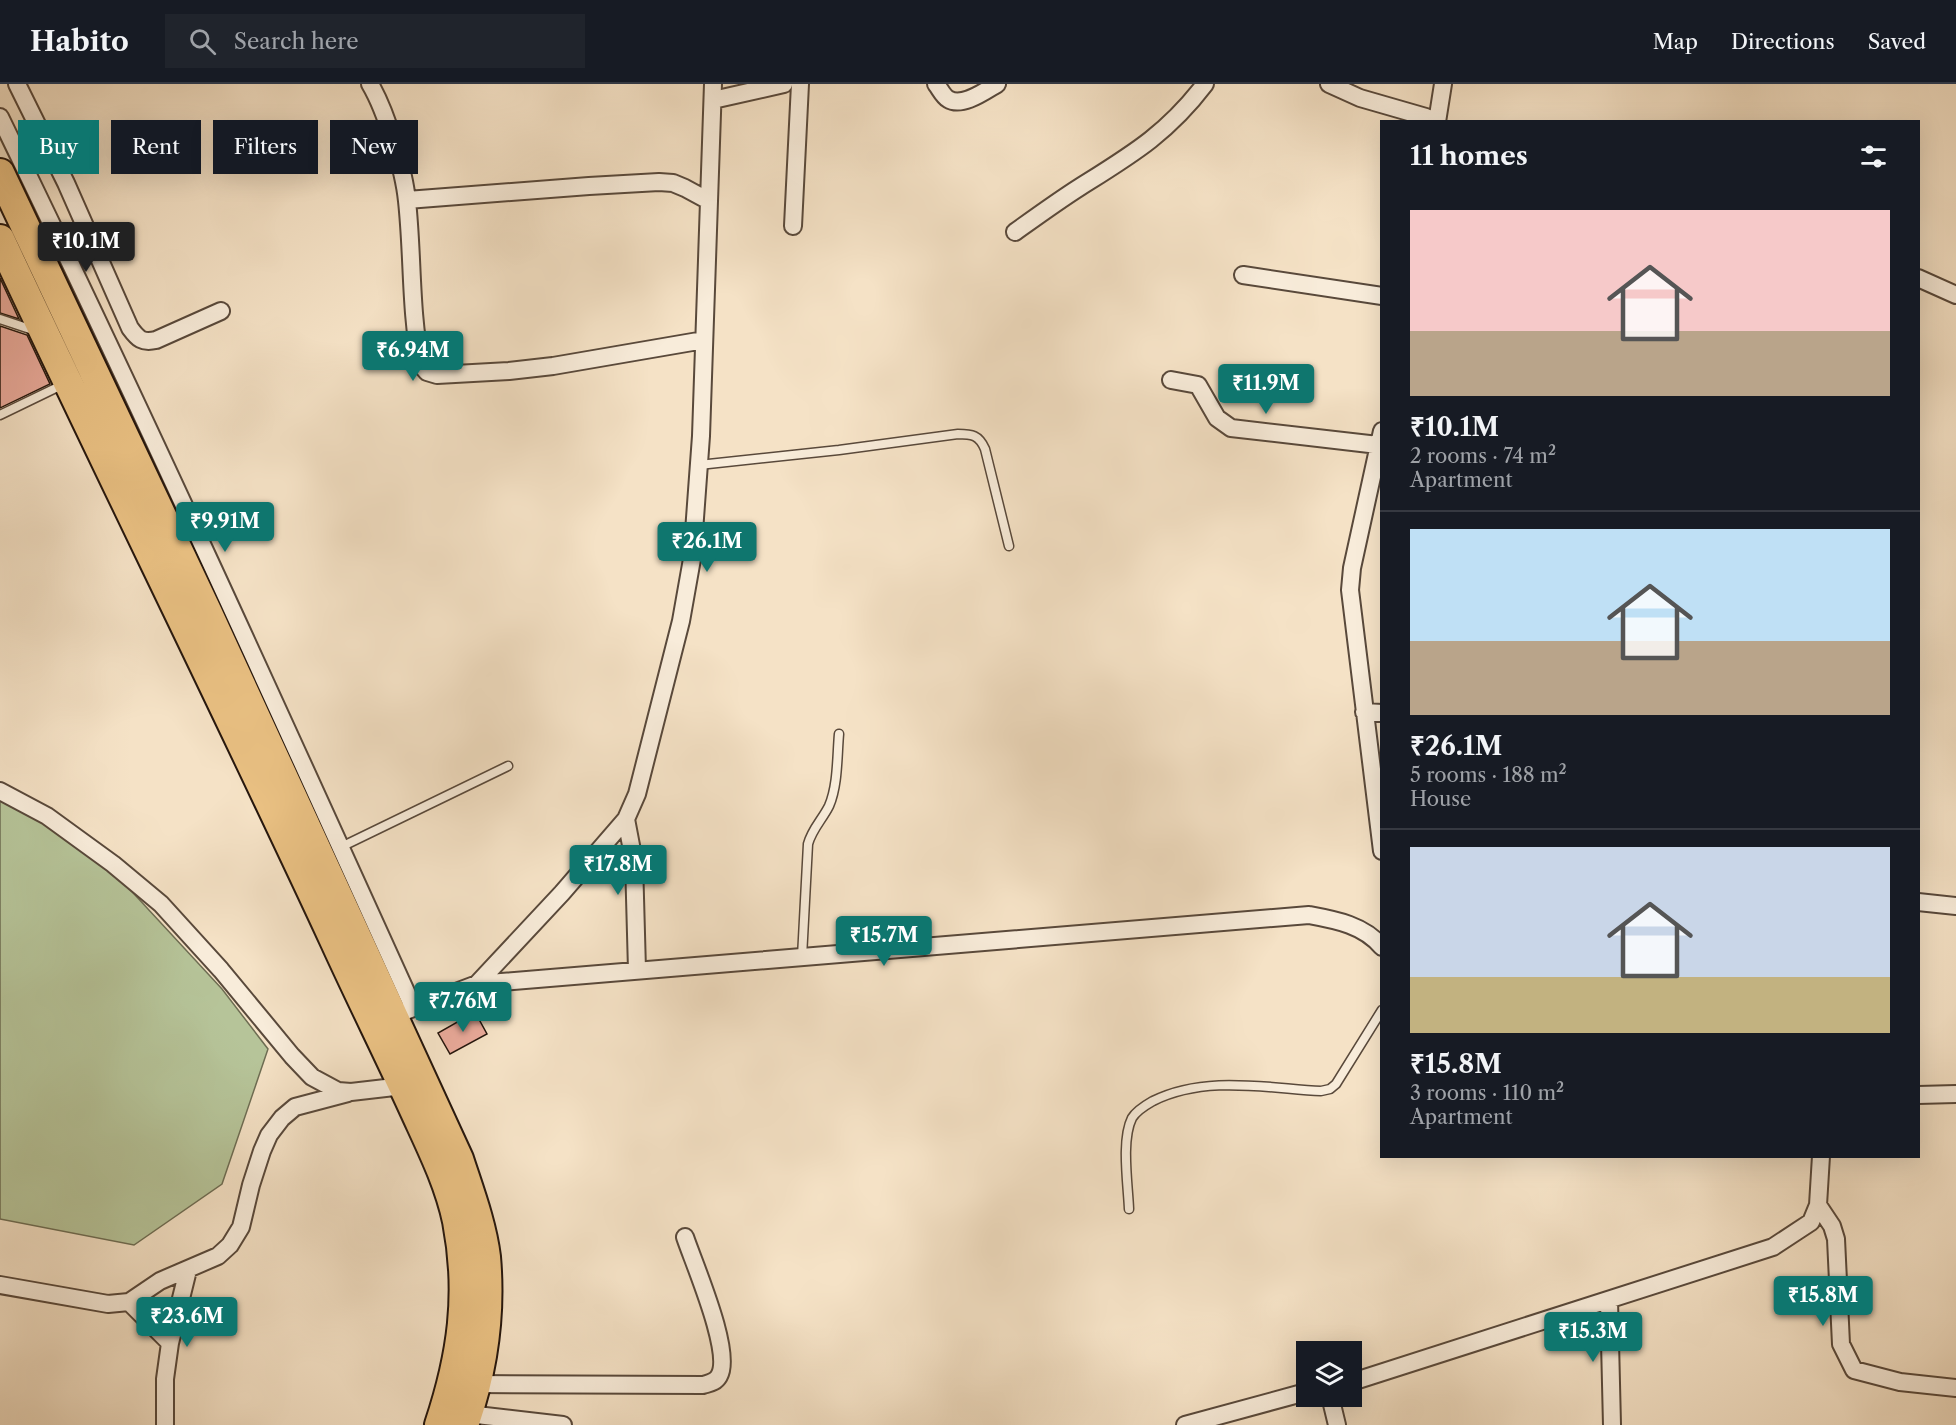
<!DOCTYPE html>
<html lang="en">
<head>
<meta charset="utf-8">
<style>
	:root { --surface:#171b24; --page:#20242c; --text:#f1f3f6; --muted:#9ea1a6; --line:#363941; --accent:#0f766e }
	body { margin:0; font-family:"Libre Caslon Text",serif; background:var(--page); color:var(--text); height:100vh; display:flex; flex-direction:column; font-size:22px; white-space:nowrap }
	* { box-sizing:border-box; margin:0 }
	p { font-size:20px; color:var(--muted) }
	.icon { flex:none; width:33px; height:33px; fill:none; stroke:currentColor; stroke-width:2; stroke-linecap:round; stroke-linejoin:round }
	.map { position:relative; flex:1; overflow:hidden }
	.side { position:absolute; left:1380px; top:36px; width:540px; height:1038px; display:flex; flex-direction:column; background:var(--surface); border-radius:0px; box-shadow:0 6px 24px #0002 }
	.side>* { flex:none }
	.top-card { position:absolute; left:18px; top:36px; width:570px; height:54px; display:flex; gap:12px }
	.buttons { position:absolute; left:1296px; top:1257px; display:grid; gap:12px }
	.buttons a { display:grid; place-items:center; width:66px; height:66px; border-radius:0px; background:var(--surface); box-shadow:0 6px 24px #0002; font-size:30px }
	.price { position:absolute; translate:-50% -51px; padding:0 14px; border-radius:6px; background:var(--accent); color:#fff; font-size:20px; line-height:39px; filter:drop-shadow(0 2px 3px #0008) }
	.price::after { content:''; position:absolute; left:50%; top:36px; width:18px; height:14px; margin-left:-9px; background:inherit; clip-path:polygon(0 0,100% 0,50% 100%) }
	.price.on { background:#222; color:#fff }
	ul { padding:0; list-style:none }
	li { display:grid; align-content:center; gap:12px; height:318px; padding:0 30px }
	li+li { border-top:2px solid var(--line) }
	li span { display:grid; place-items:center; height:186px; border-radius:0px; color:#555 }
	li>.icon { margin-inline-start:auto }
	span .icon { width:108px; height:108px; fill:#fffc; stroke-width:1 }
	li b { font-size:26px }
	h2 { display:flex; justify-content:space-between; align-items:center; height:72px; padding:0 30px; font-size:26px }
	.tag { padding:0 21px; border-radius:0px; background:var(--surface); box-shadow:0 6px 24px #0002; font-size:21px; line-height:54px }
	.tag.on { background:var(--accent); color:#fff }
	header { display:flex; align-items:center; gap:36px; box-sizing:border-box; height:84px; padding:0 30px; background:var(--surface); border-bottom:2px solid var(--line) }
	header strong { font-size:28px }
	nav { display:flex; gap:33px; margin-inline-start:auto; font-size:21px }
	.search { width:420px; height:54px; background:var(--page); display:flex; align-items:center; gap:15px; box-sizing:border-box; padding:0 21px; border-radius:0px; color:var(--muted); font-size:22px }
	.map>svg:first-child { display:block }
</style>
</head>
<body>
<header>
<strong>Habito</strong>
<div class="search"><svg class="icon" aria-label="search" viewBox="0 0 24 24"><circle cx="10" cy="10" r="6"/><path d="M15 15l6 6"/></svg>Search here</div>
<nav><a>Map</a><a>Directions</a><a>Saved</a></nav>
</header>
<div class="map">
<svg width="1956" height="1341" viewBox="0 0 1956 1341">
	<rect width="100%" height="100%" fill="#f5e2c6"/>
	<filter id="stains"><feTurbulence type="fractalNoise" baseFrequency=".00333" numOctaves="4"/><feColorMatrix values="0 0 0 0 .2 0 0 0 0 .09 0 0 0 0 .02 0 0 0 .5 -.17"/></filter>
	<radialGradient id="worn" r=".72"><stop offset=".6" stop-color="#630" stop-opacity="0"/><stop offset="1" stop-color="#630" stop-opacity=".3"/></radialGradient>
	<path fill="#b6c499" stroke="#6e6d53" stroke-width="1.5" d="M 0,699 L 74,745 L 222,905 L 268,965 L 222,1100 L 134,1161 L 0,1135 Z"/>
	<path fill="#eaaa9b" stroke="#25160d" stroke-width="1.5" d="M 0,194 L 19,235 L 0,229 Z
		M 0,242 L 27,251 L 50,300 L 0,324 Z
		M 475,928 L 487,950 L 450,970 L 438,949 Z"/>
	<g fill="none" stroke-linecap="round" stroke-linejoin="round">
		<g stroke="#59493b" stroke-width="11">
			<path id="lane" d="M 0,235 L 36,247
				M 0,331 L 64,300
				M 699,381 L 839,366 L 958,350 C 972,350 979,351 985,365 L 1009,462
				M 341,763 L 508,682
				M 802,873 L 808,760 C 812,745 822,736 829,722 C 838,701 837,673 839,650
				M 1129,1125 C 1128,1100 1121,1056 1132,1034 C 1137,1026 1146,1021 1153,1017 C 1205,991 1266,1004 1321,1007 L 1330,1005 L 1336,1000 L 1382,926"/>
		</g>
		<g stroke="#59493b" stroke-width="20">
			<path id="street" d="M 17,0 L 66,99 L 130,244 C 138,255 142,259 156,256 L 221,227
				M 370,0 C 386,27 404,86 407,117 C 413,172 410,227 421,281 L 427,288 L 437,291 L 509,287 L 553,282 L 704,256
				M 936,0 C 940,5 943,12 948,15 C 962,24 985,7 997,0
				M 1329,0 L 1360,14 L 1426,33 L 1434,38
				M 713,16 L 784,0
				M 0,33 C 143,327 278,625 413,923
				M 1437,38 L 1443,0
				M 407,116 L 589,102 L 659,98 L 673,99 L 685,104 L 709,117
				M 793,142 L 800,0
				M 1015,148 C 1036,133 1058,117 1080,103 C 1131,71 1167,50 1205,0
				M 1243,191 L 1382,212
				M 1918,194 L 1956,211
				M 1171,296 L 1198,301 L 1217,334 L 1231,344 L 1378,361
				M 1382,347 L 1352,484 L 1350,506 L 1382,767
				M 1364,628 L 1382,629
				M 0,707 L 47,732 L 113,780 L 161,820 L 221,886 L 292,972 L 312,993 L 338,1007 L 351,1008 L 403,1002
				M 626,735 L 634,777 L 637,886
				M 1918,818 L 1956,822
				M 477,900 L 562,809 L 626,735 L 637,710 L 681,537 L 692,475 L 701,352 L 713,0
				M 387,934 L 477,900 L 1309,831 C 1336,836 1364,841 1382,863
				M 1918,1011 L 1956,1010
				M 1818,1121 L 1832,1142 L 1836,1155 L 1841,1260 L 1854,1286 L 1900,1298 L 1956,1304
				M 0,1201 L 108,1220 L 129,1218 L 160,1197 L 218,1172 L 230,1161 L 241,1143 L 251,1101 L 262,1067 L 269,1051 L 282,1034 L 295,1023 L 348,1009
				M 1609,1216 L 1612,1341
				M 129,1218 L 170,1259
				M 1352,1298 L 1773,1163 L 1811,1138 L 1818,1121 L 1821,1072
				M 476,1300 L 703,1301 C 709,1299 715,1299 719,1292 C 733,1269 694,1180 685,1153
				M 1330,1312 L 1337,1341
				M 468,1330 L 563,1341
				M 165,1341 L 165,1295 L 170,1259 L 188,1186
				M 1185,1341 L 1306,1308"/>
		</g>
		<g stroke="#25160d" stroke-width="32">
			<path id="highway" d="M 0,89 L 207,527 L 459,1075 C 469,1106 482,1140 486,1173 C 491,1230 483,1287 464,1341
				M 0,155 C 110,390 226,623 335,858 C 361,915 389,971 415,1028 C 431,1063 449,1099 457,1137 C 471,1210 462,1272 439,1341"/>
		</g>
		<use href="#lane" stroke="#f8ecda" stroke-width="8"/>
		<use href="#street" stroke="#f8ecda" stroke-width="16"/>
		<use href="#highway" stroke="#eac183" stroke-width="28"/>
	</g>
	<rect width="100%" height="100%" filter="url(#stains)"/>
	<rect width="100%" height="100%" fill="url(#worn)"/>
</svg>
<div class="buttons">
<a><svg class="icon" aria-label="layers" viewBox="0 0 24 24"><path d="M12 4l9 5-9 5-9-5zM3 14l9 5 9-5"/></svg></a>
</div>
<b class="price on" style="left:86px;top:189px">₹10.1M</b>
<b class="price" style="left:413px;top:298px">₹6.94M</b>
<b class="price" style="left:1266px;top:331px">₹11.9M</b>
<b class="price" style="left:225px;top:469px">₹9.91M</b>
<b class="price" style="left:707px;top:489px">₹26.1M</b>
<b class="price" style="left:618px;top:812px">₹17.8M</b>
<b class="price" style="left:884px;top:883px">₹15.7M</b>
<b class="price" style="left:463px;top:949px">₹7.76M</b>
<b class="price" style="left:1823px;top:1243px">₹15.8M</b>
<b class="price" style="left:187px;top:1264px">₹23.6M</b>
<b class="price" style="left:1593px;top:1279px">₹15.3M</b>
<div class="top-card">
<a class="tag on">Buy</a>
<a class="tag">Rent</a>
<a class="tag">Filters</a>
<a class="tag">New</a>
</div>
<section class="side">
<h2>11 homes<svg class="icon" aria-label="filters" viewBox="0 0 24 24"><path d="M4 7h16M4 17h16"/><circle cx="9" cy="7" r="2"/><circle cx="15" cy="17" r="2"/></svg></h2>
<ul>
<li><span style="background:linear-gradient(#f6c9c9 65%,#b9a48a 0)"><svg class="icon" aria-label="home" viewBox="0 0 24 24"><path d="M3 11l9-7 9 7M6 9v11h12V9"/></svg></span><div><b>₹10.1M</b><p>2 rooms · 74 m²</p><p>Apartment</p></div></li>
<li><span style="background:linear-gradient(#bfe0f5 60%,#b9a48a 0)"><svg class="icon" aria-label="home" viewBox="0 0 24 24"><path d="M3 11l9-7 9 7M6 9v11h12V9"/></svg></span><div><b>₹26.1M</b><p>5 rooms · 188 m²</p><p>House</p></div></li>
<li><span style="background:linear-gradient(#c9d6e8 70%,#c2b280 0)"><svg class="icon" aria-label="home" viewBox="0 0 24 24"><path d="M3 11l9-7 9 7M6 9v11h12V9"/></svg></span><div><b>₹15.8M</b><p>3 rooms · 110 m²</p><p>Apartment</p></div></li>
</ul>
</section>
</div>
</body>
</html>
